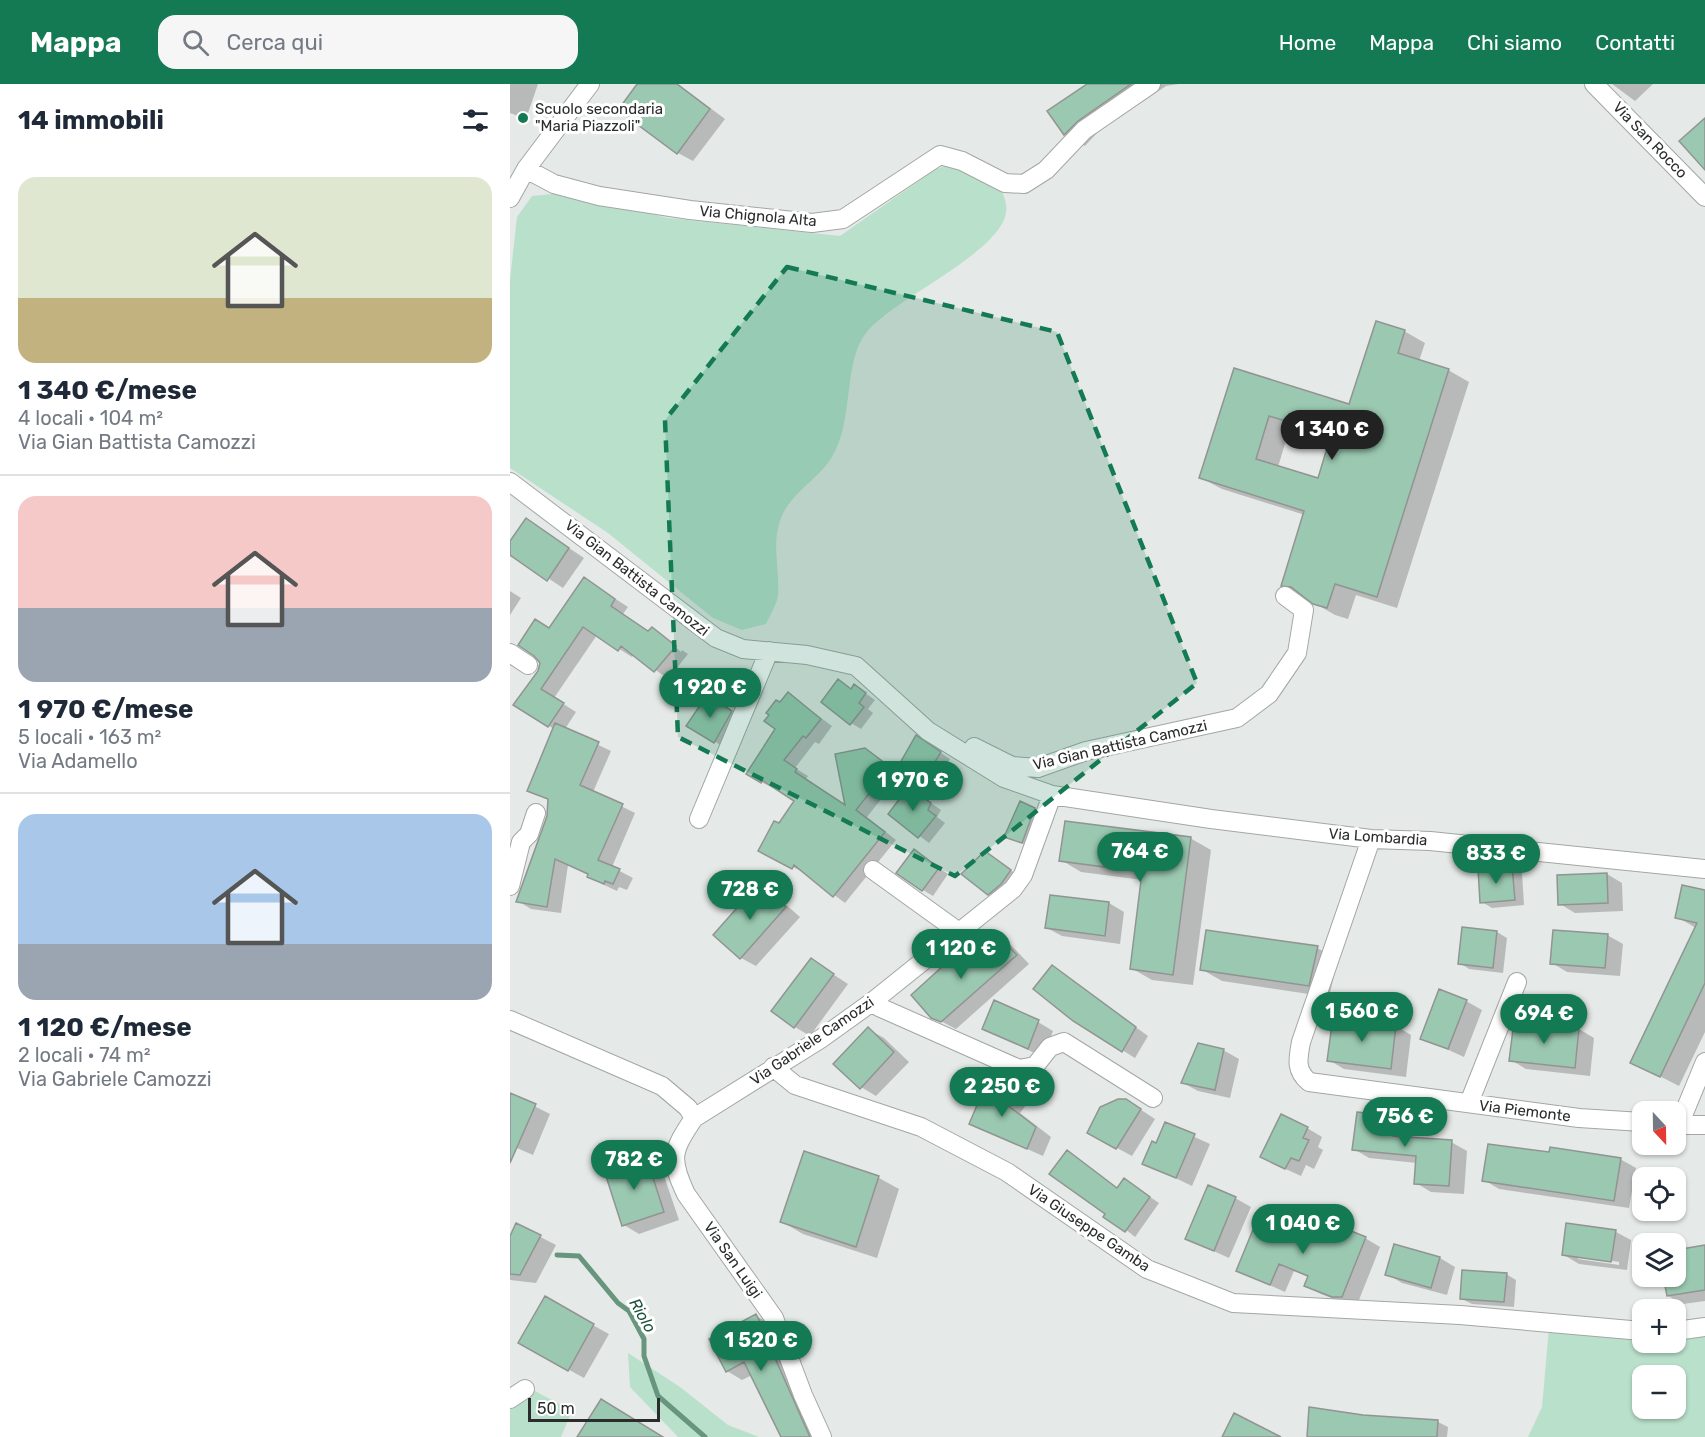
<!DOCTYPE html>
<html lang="it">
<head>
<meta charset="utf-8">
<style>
	:root { --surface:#fff; --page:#f6f6f7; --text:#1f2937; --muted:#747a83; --line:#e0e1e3; --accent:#147a54 }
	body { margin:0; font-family:Rubik,sans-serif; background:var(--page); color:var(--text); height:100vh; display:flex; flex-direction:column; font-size:22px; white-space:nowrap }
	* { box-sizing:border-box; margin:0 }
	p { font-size:20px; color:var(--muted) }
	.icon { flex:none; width:33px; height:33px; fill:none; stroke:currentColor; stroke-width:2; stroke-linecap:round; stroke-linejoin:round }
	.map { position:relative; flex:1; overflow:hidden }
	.sheet { display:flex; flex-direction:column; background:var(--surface); width:510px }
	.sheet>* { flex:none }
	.needle { width:39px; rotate:158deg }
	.tools { position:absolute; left:1122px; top:1017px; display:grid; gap:12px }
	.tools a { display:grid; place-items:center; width:54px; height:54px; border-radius:12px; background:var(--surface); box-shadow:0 2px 4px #0004; font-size:30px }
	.scale { position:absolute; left:18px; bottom:15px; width:132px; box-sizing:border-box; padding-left:6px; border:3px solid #2b2c2c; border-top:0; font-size:16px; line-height:21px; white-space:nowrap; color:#2b2c2c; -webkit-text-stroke:4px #fff; paint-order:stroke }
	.price { position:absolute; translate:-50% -51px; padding:0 14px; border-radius:21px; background:var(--accent); color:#fff; font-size:20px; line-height:39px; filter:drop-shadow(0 2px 3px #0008) }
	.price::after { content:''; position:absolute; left:50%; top:36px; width:18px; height:14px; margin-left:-9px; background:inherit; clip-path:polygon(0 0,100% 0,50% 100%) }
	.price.current { background:#222; color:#fff }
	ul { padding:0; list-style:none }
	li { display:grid; align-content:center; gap:12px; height:318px; padding:0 18px }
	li+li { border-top:2px solid var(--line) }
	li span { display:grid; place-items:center; height:186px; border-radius:18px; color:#555 }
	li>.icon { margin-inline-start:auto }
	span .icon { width:108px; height:108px; fill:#fffc; stroke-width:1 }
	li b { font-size:26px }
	h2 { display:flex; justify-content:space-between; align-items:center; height:72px; padding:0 18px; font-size:26px }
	header { display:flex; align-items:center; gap:36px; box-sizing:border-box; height:84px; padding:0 30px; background:var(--accent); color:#fff }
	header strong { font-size:28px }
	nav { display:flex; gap:33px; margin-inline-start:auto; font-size:21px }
	.search { width:420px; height:54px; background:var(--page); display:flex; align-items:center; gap:15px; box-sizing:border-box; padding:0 21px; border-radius:18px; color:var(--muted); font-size:22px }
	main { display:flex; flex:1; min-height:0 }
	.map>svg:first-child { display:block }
</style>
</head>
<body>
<header>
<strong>Mappa</strong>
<div class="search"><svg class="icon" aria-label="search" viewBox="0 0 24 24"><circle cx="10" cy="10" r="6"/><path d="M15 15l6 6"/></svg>Cerca qui</div>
<nav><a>Home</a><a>Mappa</a><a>Chi siamo</a><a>Contatti</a></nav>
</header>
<main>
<section class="sheet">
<h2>14 immobili<svg class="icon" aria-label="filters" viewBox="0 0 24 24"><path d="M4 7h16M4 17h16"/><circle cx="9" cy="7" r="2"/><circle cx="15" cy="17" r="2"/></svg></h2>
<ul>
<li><span style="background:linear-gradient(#dfe7d0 65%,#c2b280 0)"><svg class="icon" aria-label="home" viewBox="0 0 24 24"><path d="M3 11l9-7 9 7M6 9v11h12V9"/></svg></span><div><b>1 340 €/mese</b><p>4 locali · 104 m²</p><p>Via Gian Battista Camozzi</p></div></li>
<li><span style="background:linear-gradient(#f6c9c9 60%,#9aa5b1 0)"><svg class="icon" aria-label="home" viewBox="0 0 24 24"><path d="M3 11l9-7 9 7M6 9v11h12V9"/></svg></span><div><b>1 970 €/mese</b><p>5 locali · 163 m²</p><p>Via Adamello</p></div></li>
<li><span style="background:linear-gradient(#a9c7e8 70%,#9aa5b1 0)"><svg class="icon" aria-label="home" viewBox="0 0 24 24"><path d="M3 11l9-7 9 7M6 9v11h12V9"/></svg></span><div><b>1 120 €/mese</b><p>2 locali · 74 m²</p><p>Via Gabriele Camozzi</p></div></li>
</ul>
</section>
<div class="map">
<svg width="1195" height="1353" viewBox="0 0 1195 1353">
	<rect width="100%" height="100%" fill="#e5e9e7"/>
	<path fill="#b9e0cb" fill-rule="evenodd" d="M 438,81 L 488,99 C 492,108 498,118 496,129 C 489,170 381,216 356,249 C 333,278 344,335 323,371 C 310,395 281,408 271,434 C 261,460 270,484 268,511 C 267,520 260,531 256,540 L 232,546 L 203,534 L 98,449 L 0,384 L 0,196 L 7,133 L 22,112 L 53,109 L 158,134 L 330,152 L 426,85 Z
		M 1039,1244 C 1070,1251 1101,1250 1132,1254 L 1132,1258 L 1166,1258 L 1166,1256 L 1195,1251 L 1195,1353 L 1018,1353 L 1032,1323 ZM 1132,1292 L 1166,1292 L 1166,1324 L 1132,1324 Z
		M 118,1269 L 170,1303 L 218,1341 L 249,1353 L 168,1353 L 120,1303 Z
		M 25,1307 L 62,1327 L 51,1353 L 0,1353 L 0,1321 Z"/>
	<path fill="#0003" fill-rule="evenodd" d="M 0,0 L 28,0 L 16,35 L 0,29 Z
		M 129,0 L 168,0 L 215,35 L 183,77 L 168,69 Z
		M 580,0 L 669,0 L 656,2 L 588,48 L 575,62 L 555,50 Z
		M 1102,0 L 1143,0 L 1125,17 Z
		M 894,247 L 915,259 L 909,277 L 938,286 L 959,298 L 887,524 L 846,511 L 838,535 L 825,531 L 773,501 L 795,431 L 712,405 L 691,394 L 725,286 L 840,322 ZM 780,343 L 822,355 L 809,396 L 768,383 Z
		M 17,436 L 74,474 L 53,504 L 0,469 L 0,460 Z
		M 75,495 L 118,523 L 113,530 L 139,548 L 142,544 L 153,551 L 171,568 L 172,566 L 178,570 L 158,595 L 124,570 L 122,573 L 87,551 L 44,614 L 66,628 L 55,645 L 101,667 L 83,708 L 125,729 L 102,783 L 123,794 L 117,806 L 109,803 L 107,807 L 92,800 L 79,791 L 58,781 L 51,829 L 21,825 L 8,817 L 26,761 L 38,733 L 40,717 L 24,708 L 44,645 L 5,621 L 29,587 L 40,545 Z
		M 0,507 L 11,514 L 0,531 Z
		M 328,597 L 342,606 L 345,602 L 365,616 L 358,625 L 363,629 L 351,645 L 341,639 Z
		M 278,610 L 322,642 L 309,660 L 305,658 L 285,684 L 298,692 L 296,695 L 337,723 L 355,666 L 390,691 L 357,733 L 386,756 L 335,819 L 295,789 L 262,773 L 270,741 L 286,716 L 265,702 L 263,704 L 251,698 L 267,645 L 270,620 Z
		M 207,618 L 231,634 L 215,664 L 179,641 Z
		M 416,659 L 440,675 L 426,698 L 392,678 Z
		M 400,704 L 431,726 L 427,733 L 435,739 L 419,759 L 380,730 Z
		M 511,719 L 535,731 L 522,764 L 496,752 Z
		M 680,754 L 701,766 L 683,901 L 642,896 L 621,884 L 633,796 L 571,788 L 551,776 Z
		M 404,767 L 438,790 L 423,812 L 413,806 Z
		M 485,775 L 510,793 L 489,815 L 479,809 Z
		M 1002,783 L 1012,789 L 1014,821 L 982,824 L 972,818 Z
		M 1097,790 L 1112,799 L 1113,827 L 1065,829 L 1050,820 Z
		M 249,801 L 264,810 L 290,833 L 246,882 L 231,874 Z
		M 1173,803 L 1195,808 L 1195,948 L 1169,1002 L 1122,978 L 1186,844 L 1167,833 Z
		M 599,819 L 614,828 L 610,860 L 552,852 L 537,844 Z
		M 987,848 L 997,854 L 993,889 L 959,885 L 950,879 Z
		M 1097,851 L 1113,860 L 1110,892 L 1057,888 L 1042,879 Z
		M 488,854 L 502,862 L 519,880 L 446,945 L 421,932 L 445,873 L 460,882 Z
		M 807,864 L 828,875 L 819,913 L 712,897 L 691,885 Z
		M 301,876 L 338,900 L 300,952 L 285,943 Z
		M 542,883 L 638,952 L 625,974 L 564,936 Z
		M 956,917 L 972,926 L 954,973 L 912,954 Z
		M 528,938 L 543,947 L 533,973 L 474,945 Z
		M 1005,938 L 1069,945 L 1084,954 L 1080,992 L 1016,985 L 1001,976 Z
		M 886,942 L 901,951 L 896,993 L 834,985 L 819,976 Z
		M 358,945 L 374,954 L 399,978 L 366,1012 L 351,1003 Z
		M 713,966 L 729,975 L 720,1014 L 688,1007 L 673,999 Z
		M 0,1010 L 40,1030 L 23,1071 L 0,1061 Z
		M 501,1012 L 516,1021 L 510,1029 L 541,1053 L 533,1072 L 461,1040 Z
		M 616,1016 L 645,1035 L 622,1072 L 594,1057 Z
		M 874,1033 L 900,1048 L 899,1055 L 941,1058 L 957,1067 L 954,1110 L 921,1108 L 906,1099 L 907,1079 L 859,1074 L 844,1065 Z
		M 656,1040 L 700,1060 L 682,1102 L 634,1079 L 647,1061 Z
		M 797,1044 L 812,1053 L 808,1063 L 813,1066 L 804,1085 L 796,1081 L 791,1092 L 767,1081 Z
		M 558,1068 L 609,1105 L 624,1102 L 649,1119 L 625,1153 L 597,1130 Z
		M 294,1069 L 369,1094 L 389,1105 L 367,1174 L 293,1150 L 272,1138 Z
		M 1040,1069 L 1110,1075 L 1126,1084 L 1119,1124 L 989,1105 L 974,1096 Z
		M 135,1074 L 151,1083 L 169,1136 L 129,1150 L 114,1141 Z
		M 725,1114 L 741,1123 L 719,1174 L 677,1155 Z
		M 7,1141 L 46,1161 L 26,1199 L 0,1196 L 0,1155 Z
		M 1106,1148 L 1121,1156 L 1117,1186 L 1069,1180 L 1054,1171 ZM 1068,1172 L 1109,1178 L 1109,1181 L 1068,1175 Z
		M 855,1154 L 870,1163 L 847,1221 L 839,1221 L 811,1210 L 796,1202 L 799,1193 L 784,1187 L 775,1208 L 727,1186 L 813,1159 Z
		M 885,1161 L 930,1174 L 945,1183 L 937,1211 L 892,1199 L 877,1190 Z
		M 1195,1163 L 1195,1217 L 1173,1220 L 1158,1212 L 1166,1192 L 1166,1168 Z
		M 996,1190 L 1006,1196 L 1004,1223 L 962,1220 L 952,1215 Z
		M 35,1215 L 99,1250 L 74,1294 L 10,1259 Z
		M 246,1232 L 262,1241 L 312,1353 L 272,1353 L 242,1291 L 232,1296 L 217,1287 Z
		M 853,1332 L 928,1338 L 938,1343 L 937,1353 L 800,1353 Z"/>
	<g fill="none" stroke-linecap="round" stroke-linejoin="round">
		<path stroke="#68957e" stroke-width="5" d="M 47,1171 L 69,1172 L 108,1219 L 119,1227 L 134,1255 L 134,1272 L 148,1312 L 195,1353"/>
	</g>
	<path fill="#9ac8b0" stroke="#919492" stroke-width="1.5" fill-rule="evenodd" d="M 127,0 L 167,0 L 200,25 L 167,70 L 108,26 Z
		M 577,0 L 621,0 L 568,37 L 554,51 L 537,27 Z
		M 1195,34 L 1195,86 L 1169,57 Z
		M 866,237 L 895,246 L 888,269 L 939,285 L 867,513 L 825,500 L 817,524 L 803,520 L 781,503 L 771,502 L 794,427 L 689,394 L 724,284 L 839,320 ZM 759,332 L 821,351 L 808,394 L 746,375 Z
		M 16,434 L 59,464 L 37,497 L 0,471 L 0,457 Z
		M 74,493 L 105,515 L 101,522 L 138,547 L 142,543 L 166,562 L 144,588 L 111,562 L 108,567 L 73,543 L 31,605 L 54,619 L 38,643 L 3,621 L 28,587 L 30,579 L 24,572 L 8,561 L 25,535 L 39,544 Z
		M 328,595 L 341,605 L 344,600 L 356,609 L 349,619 L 354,623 L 340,641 L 311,618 Z
		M 278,608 L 311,635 L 296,654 L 293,652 L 274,676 L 287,685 L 285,688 L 335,721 L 325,670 L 355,664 L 380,683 L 346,726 L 375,748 L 323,813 L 284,781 L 282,785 L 248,767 L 264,737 L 269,739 L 284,717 L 252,696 L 251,699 L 236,690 L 265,645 L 254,637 L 259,631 L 256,629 L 266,616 L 270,618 Z
		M 197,611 L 222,627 L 204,659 L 176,642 Z
		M 45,639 L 89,658 L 70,701 L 113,720 L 88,776 L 110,785 L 103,800 L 95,797 L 94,800 L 77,793 L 78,790 L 45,775 L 37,823 L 6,818 L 37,732 L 38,715 L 17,707 Z
		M 406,651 L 431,668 L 415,694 L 390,679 Z
		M 399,702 L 421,719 L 418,726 L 426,732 L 408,754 L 378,730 Z
		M 510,717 L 525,724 L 512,759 L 494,753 Z
		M 555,737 L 681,753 L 663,891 L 620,885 L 632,788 L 549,777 Z
		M 404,765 L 429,784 L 412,807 L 386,789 Z
		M 475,767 L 501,786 L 491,800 L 478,811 L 451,790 Z
		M 1002,782 L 1005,816 L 970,819 L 968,785 Z
		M 1097,789 L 1098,819 L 1048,821 L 1047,791 Z
		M 249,799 L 276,823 L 230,875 L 203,851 Z
		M 1172,801 L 1195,806 L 1195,899 L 1150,993 L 1120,979 L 1187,839 L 1165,834 Z
		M 540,811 L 599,818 L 595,852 L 535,844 Z
		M 952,843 L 987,847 L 983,884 L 948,880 Z
		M 696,846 L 808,862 L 799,902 L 690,886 Z
		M 1043,846 L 1098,850 L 1095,884 L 1040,880 Z
		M 488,852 L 507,871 L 431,938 L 421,934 L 401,911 L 445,871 L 456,883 Z
		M 301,874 L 324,890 L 284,944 L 261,927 Z
		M 542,881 L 626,943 L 612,968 L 563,937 L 523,905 Z
		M 929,905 L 957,916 L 938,965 L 910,955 Z
		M 484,916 L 529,936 L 518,965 L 472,945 Z
		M 823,933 L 886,941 L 881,985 L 817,977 Z
		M 1004,937 L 1069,944 L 1065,984 L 999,977 Z
		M 358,943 L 384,968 L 350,1005 L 323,980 Z
		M 688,959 L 714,965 L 705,1006 L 671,999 Z
		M 476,1000 L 502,1011 L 496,1020 L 526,1043 L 517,1065 L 459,1040 Z
		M 0,1009 L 26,1020 L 0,1079 Z
		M 608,1015 L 616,1015 L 631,1025 L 606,1065 L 577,1049 L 590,1023 Z
		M 847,1028 L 875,1031 L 874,1035 L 885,1038 L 883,1052 L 942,1056 L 939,1102 L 904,1100 L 906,1072 L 842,1066 Z
		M 771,1030 L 798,1043 L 793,1054 L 799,1056 L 789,1077 L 781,1074 L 775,1085 L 750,1073 Z
		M 655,1038 L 685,1050 L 666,1094 L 632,1080 L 642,1057 L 646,1059 Z
		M 978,1060 L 1039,1068 L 1040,1063 L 1111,1074 L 1104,1117 L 972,1097 Z
		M 557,1066 L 607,1104 L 614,1094 L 640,1113 L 615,1148 L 593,1133 L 595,1130 L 539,1090 Z
		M 294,1067 L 369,1092 L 346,1163 L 270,1138 Z
		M 136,1072 L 154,1128 L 112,1142 L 94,1086 Z
		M 698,1101 L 726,1113 L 704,1167 L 675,1155 Z
		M 749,1131 L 812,1157 L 819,1138 L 856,1153 L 832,1213 L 822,1213 L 794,1202 L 798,1192 L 769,1180 L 760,1201 L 726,1187 Z
		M 6,1139 L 31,1151 L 10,1191 L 0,1190 L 0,1152 Z
		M 1056,1139 L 1106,1146 L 1101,1178 L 1052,1171 Z
		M 884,1160 L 930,1173 L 921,1204 L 875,1191 Z
		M 1195,1161 L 1195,1206 L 1157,1212 L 1153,1192 L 1166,1192 L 1166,1166 Z
		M 952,1186 L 997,1189 L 994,1218 L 950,1215 Z
		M 35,1212 L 84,1240 L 58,1287 L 8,1259 Z
		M 246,1230 L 262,1261 L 261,1265 L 300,1353 L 271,1353 L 234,1278 L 216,1288 L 199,1255 Z
		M 91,1315 L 153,1353 L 67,1353 Z
		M 799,1323 L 853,1331 L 928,1336 L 927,1353 L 797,1353 Z
		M 724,1329 L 771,1353 L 712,1353 Z"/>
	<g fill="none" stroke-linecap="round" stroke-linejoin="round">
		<g stroke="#a3a7a4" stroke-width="20">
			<path id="street" d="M 1084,0 L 1195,113
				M 16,85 L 44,100 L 89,112 L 180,126 L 302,139 L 333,135 L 430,71 L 452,77 L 495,99 L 514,100 L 536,86 L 574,46 L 641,0
				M 0,114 L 16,85 L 80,0
				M 0,398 L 206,554 L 233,565 L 297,571 L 346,582 L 418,647 L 494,694 L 542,711 L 701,735 L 861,755 L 920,757 L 1195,785
				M 0,569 L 18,581
				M 464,663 L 502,682 L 528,684 L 576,667 L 727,634 L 759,610 L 787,569 L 794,526 L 775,512
				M 189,735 L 259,567
				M 861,755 L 791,958 C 788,975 785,986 799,998 L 1069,1034 L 1132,1038
				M 363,786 L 449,848
				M 0,802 L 11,758 L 19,750 L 26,729
				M 362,918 L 369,923 L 509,985 L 525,982 L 540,963 L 554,958 L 643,1014
				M 0,936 L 152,1002 L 178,1024 L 184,1034 L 312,954 L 362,918 L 503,805 L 513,791 L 542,711
				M 263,983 L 285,1001 L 411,1043 L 497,1088 L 637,1185 L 723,1219 L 950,1231 L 1132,1247
				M 959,1019 L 1007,898
				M 184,1034 C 162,1067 159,1074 176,1110 L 264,1234 L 293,1311 L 312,1353
				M 1166,1041 L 1195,1041
				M 1169,1041 L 1195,978
				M 1166,1247 L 1195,1243
				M 0,1315 L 15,1305"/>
		</g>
		<use href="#street" stroke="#fff" stroke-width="18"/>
	</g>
	<path fill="#147a54" fill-opacity="0.2" stroke="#147a54" stroke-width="4.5" stroke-dasharray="12 8" stroke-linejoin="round" d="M 277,183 L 547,248 L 687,599 L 445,792 L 168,653 L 155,336 Z"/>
	<circle fill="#147a54" stroke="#fff" stroke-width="2" cx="13" cy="34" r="6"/>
	<g text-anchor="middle" stroke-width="6" stroke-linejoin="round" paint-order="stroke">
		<g font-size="15" fill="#2b2c2c" stroke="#fff" text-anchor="start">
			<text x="25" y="30">Scuolo secondaria<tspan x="25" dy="17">"Maria Piazzoli"</tspan></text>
		</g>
		<g font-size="15" fill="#2b2c2c" stroke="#fff">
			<text transform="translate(1140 56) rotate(46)" y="5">Via San Rocco</text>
			<text transform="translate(248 132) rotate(5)" y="5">Via Chignola Alta</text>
			<text transform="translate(127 494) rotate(38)" y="5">Via Gian Battista Camozzi</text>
			<text transform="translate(610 661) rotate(-13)" y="5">Via Gian Battista Camozzi</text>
			<text transform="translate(868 753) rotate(4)" y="5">Via Lombardia</text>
			<text transform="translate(302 957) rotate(-34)" y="5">Via Gabriele Camozzi</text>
			<text transform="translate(1015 1027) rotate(7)" y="5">Via Piemonte</text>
			<text transform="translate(579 1144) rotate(34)" y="5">Via Giuseppe Gamba</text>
			<text transform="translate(223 1176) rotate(55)" y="5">Via San Luigi</text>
		</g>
		<g font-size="16" font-style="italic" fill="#1b533b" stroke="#fff">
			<text transform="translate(133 1231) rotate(60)" y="6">Riolo</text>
		</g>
	</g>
</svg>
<div class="tools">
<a><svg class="needle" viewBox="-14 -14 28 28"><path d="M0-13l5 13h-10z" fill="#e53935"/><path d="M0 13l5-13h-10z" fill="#747a83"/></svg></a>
<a><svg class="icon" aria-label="locate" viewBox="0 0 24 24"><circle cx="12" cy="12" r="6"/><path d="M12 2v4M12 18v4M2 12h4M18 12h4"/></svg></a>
<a><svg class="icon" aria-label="layers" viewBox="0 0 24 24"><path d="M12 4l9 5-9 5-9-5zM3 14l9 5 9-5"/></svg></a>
<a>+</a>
<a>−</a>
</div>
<div class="scale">50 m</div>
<b class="price current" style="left:822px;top:377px">1 340 €</b>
<b class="price" style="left:200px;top:635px">1 920 €</b>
<b class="price" style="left:403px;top:728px">1 970 €</b>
<b class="price" style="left:630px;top:799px">764 €</b>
<b class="price" style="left:986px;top:801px">833 €</b>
<b class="price" style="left:240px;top:837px">728 €</b>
<b class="price" style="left:451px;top:896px">1 120 €</b>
<b class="price" style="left:852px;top:959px">1 560 €</b>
<b class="price" style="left:1034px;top:961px">694 €</b>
<b class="price" style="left:492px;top:1034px">2 250 €</b>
<b class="price" style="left:895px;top:1064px">756 €</b>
<b class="price" style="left:124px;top:1107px">782 €</b>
<b class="price" style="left:793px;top:1171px">1 040 €</b>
<b class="price" style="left:251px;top:1288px">1 520 €</b>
</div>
</main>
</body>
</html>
